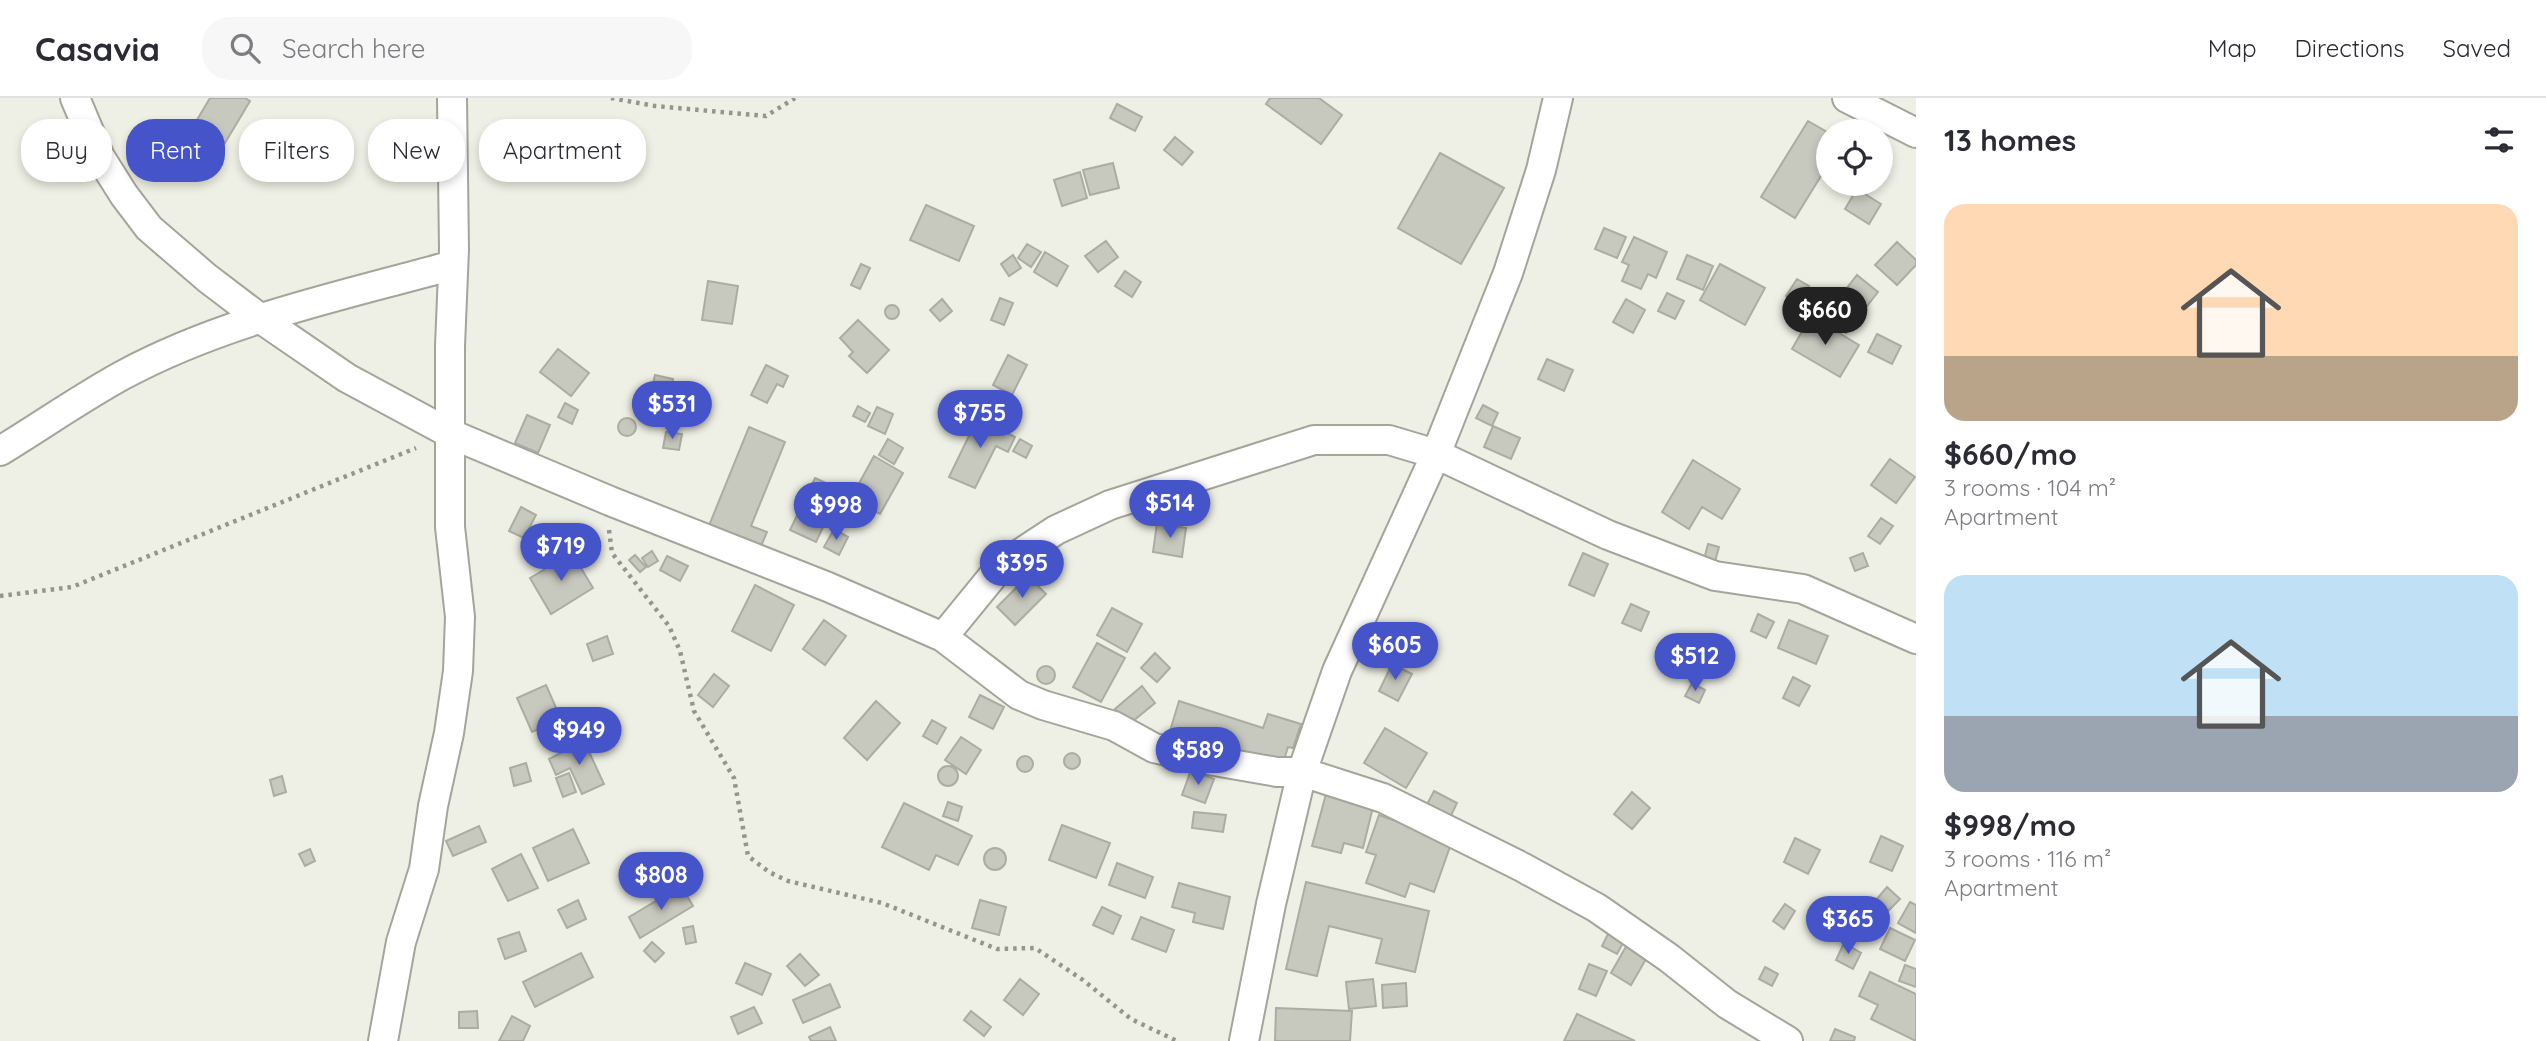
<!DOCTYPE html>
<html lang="en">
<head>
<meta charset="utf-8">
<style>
	:root { --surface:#fff; --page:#f7f7f7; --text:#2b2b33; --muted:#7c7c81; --line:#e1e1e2; --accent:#4554c9 }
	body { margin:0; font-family:Quicksand,sans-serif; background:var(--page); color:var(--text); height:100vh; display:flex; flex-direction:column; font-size:26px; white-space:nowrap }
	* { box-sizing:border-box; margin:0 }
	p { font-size:23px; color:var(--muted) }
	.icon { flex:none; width:38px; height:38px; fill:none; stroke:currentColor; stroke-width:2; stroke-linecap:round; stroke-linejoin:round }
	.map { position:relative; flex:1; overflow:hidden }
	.side { display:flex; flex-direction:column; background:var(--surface); width:630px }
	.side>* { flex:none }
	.guide { position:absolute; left:21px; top:21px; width:665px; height:63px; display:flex; gap:14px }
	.buttons { position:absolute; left:1816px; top:21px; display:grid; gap:14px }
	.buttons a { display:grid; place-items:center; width:77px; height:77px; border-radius:50%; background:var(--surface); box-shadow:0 4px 10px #0003; font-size:35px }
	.price { position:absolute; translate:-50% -60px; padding:0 16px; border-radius:24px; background:var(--accent); color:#fff; font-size:23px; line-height:46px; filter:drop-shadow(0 2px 4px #0008) }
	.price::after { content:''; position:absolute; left:50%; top:42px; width:21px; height:16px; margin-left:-10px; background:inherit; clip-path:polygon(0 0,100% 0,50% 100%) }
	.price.active { background:#222; color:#fff }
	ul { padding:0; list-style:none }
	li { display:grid; align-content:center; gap:14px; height:371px; padding:0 28px }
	li span { display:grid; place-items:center; height:217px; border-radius:21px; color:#555 }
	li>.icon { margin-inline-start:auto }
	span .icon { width:126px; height:126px; fill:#fffc; stroke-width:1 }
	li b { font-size:30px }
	h2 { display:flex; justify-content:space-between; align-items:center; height:84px; padding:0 28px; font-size:30px }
	.tag { padding:0 24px; border-radius:28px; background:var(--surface); box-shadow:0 4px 10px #0003; font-size:24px; line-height:63px }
	.tag.active { background:var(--accent); color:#fff }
	header { display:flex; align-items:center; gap:42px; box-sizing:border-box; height:98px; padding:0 35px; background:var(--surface); border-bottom:2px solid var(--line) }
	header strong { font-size:33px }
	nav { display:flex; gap:38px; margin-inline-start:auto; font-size:24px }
	.search { width:490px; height:63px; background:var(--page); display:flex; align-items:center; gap:18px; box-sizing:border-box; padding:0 24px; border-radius:28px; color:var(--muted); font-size:26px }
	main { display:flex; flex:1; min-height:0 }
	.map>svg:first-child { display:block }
</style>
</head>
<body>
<header>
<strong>Casavia</strong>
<div class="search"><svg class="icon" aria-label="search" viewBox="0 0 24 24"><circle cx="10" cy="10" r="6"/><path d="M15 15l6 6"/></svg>Search here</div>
<nav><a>Map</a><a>Directions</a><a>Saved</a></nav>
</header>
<main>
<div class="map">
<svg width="1916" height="943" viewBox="0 0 1916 943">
	<rect width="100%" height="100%" fill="#eef0e5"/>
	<path fill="#c7c8be" stroke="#abada2" stroke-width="2" d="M 210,0 L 245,0 L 250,3 L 225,45 L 194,27 Z
		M 1270,0 L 1319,0 L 1342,17 L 1321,46 L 1266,6 Z
		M 1117,6 L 1142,19 L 1135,33 L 1110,20 Z
		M 1808,23 L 1829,35 L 1829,65 L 1795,120 L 1761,99 Z
		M 1175,39 L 1193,54 L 1182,67 L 1164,52 Z
		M 1440,55 L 1504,90 L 1461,166 L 1398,130 Z
		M 1113,65 L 1119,90 L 1090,97 L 1083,72 Z
		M 1080,74 L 1087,100 L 1062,108 L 1054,82 Z
		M 1857,91 L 1881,106 L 1869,126 L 1845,111 Z
		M 926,107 L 974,128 L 959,163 L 910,142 Z
		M 1604,130 L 1626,139 L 1617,160 L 1595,151 Z
		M 1634,139 L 1667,154 L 1656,180 L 1648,176 L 1641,191 L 1622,183 L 1629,167 L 1622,164 Z
		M 1106,143 L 1118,159 L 1098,174 L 1085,158 Z
		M 1897,144 L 1916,162 L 1916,167 L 1897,187 L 1875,167 Z
		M 1027,146 L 1041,154 L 1031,169 L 1018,160 Z
		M 1045,154 L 1068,168 L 1057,188 L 1034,174 Z
		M 1013,157 L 1021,170 L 1009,178 L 1001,166 Z
		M 1687,157 L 1713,168 L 1703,192 L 1677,181 Z
		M 861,166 L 870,170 L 860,191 L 851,187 Z
		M 1720,166 L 1765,190 L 1745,227 L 1700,202 Z
		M 1125,173 L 1141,184 L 1132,199 L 1115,188 Z
		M 1857,177 L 1878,194 L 1846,235 L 1825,218 Z
		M 1797,181 L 1809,188 L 1797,205 L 1786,198 Z
		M 708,183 L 738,188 L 732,226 L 702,222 Z
		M 1667,195 L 1684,203 L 1675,221 L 1658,213 Z
		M 1000,200 L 1013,205 L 1004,227 L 991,222 Z
		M 942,201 L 952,213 L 940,223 L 930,212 Z
		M 1626,201 L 1645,212 L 1633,235 L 1613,224 Z
		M885 214a7 7 0 1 1 14 0a7 7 0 1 1-14 0Z
		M 1811,218 L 1859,247 L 1840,279 L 1792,251 Z
		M 858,222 L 889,252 L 867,275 L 849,258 L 853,254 L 840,240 Z
		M 1877,236 L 1901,248 L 1892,266 L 1868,254 Z
		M 558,251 L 589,275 L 571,298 L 540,274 Z
		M 1008,257 L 1027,267 L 1012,297 L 993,287 Z
		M 1547,261 L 1573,272 L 1564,293 L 1538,281 Z
		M 766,267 L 788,278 L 783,289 L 777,286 L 767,305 L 751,297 Z
		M 655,277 L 673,281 L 671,292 L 681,294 L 677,311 L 668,309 L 669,303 L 650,299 Z
		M 565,305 L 578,312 L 572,326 L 558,319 Z
		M 1483,307 L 1498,315 L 1492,328 L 1476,320 Z
		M 858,308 L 870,315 L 865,324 L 853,318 Z
		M 877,309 L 893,316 L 885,336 L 868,328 Z
		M 980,315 L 998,323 L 995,329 L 1015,339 L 1008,354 L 996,348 L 975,390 L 949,379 Z
		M 527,317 L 550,327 L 538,355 L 515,345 Z
		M618 329a9 9 0 1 1 18 0a9 9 0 1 1-18 0Z
		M 1493,328 L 1520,340 L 1511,361 L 1484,349 Z
		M 749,329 L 785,344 L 751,428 L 767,434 L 758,455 L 706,435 Z
		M 666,334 L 682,336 L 679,352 L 663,350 Z
		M 888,341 L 903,350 L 894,366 L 879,357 Z
		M 1020,341 L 1032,348 L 1026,360 L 1013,353 Z
		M 874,358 L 903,375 L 880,416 L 851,400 Z
		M 1890,361 L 1915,379 L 1896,405 L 1871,387 Z
		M 1693,362 L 1740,391 L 1722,421 L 1702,409 L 1689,431 L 1662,414 Z
		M 815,380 L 841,392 L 816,444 L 790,432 Z
		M 521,409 L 536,417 L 524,440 L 509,433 Z
		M 1881,420 L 1893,428 L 1880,446 L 1868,438 Z
		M 1157,425 L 1186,430 L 1182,459 L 1153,454 Z
		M 834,431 L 848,439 L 839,457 L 824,449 Z
		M 1708,446 L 1719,449 L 1714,467 L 1703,465 Z
		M 652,453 L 658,463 L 648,469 L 642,460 Z
		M 572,455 L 593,490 L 551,516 L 530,480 Z
		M 1583,455 L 1608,466 L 1594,498 L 1569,487 Z
		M 1863,455 L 1868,468 L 1855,473 L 1850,460 Z
		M 635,457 L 646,469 L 640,474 L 629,462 Z
		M 667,458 L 688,468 L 680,483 L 660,472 Z
		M 1028,478 L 1046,496 L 1015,527 L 997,509 Z
		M 755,487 L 794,507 L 771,553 L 732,533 Z
		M 1631,506 L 1649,514 L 1641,533 L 1622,525 Z
		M 1112,510 L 1142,526 L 1127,554 L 1097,537 Z
		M 1758,516 L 1774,524 L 1766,540 L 1751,533 Z
		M 824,522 L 846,538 L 825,567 L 803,551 Z
		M 1789,522 L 1828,538 L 1816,566 L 1778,550 Z
		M 607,538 L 613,556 L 593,563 L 587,546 Z
		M 1097,545 L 1125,560 L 1101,604 L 1073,589 Z
		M 1155,555 L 1170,570 L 1157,584 L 1141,570 Z
		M 1392,566 L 1412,576 L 1398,603 L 1379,593 Z
		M1037 577a9 9 0 1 1 18 0a9 9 0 1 1-18 0Z
		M 714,576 L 729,588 L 713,609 L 698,597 Z
		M 1793,579 L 1810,588 L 1799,608 L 1783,600 Z
		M 1692,585 L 1705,592 L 1699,605 L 1685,598 Z
		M 546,587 L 561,621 L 532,634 L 517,600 Z
		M 1142,588 L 1155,605 L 1128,627 L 1115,611 Z
		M 980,597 L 1004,609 L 993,631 L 969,619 Z
		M 876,603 L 900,625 L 867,662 L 844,640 Z
		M 1179,603 L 1263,630 L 1268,616 L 1301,626 L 1293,650 L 1288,649 L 1282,668 L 1170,633 Z
		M 932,622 L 946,630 L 937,646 L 923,638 Z
		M 1385,630 L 1427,655 L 1406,690 L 1364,665 Z
		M 961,639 L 981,652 L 966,676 L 945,662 Z
		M 584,643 L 604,686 L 582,696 L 570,670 L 556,677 L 549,661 Z
		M1064 663a8 8 0 1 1 16 0a8 8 0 1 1-16 0Z
		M1017 666a8 8 0 1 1 16 0a8 8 0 1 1-16 0Z
		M 526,665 L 531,683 L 514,688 L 510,670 Z
		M938 678a10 10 0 1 1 20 0a10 10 0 1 1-20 0Z
		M 1191,672 L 1214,681 L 1205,705 L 1182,697 Z
		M 569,675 L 576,694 L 563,699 L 556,680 Z
		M 282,678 L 286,694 L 274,698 L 270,682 Z
		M 1434,693 L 1457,705 L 1448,724 L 1424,712 Z
		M 1632,694 L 1650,710 L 1632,731 L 1614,716 Z
		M 1326,696 L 1373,709 L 1363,750 L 1344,745 L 1341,755 L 1312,748 Z
		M 948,704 L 962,709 L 958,723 L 943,718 Z
		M 904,705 L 972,738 L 958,767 L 936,757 L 929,772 L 882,749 Z
		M 1194,714 L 1226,717 L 1223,734 L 1192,730 Z
		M 1379,717 L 1452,743 L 1434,794 L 1410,785 L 1405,799 L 1366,785 L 1376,757 L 1366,754 Z
		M 1062,727 L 1110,745 L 1096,780 L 1049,762 Z
		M 479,728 L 486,744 L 453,758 L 446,743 Z
		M 573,731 L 589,765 L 548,783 L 533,750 Z
		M 1881,738 L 1903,748 L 1892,773 L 1870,764 Z
		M 1795,740 L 1820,752 L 1808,776 L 1784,764 Z
		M984 761a11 11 0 1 1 22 0a11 11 0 1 1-22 0Z
		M 310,751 L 315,763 L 305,768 L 299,756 Z
		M 521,756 L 538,790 L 508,803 L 492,771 Z
		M 1117,765 L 1153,779 L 1145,800 L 1109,787 Z
		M 1306,784 L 1429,813 L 1415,874 L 1376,865 L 1382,841 L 1329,828 L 1317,878 L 1286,871 Z
		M 1179,785 L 1230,799 L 1223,831 L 1193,824 L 1195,815 L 1172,809 Z
		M 681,788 L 693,808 L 640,840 L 629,819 Z
		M 1887,789 L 1900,801 L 1888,813 L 1876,802 Z
		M 578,802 L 586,821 L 567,830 L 558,812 Z
		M 980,802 L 1006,809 L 999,837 L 972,830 Z
		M 1910,804 L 1916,807 L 1916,835 L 1898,825 Z
		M 1785,806 L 1795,813 L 1784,831 L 1773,823 Z
		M 1833,807 L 1835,828 L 1822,829 L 1820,808 Z
		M 1102,809 L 1121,818 L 1113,836 L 1093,827 Z
		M 1141,819 L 1174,832 L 1166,854 L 1132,841 Z
		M 693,828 L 696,844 L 686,846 L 683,830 Z
		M 1890,830 L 1915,842 L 1905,863 L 1880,851 Z
		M 1610,832 L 1625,841 L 1617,856 L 1602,848 Z
		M 519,834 L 526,853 L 505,861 L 498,841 Z
		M 652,844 L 664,855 L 655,864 L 644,853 Z
		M 1628,845 L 1649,856 L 1631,887 L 1611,875 Z
		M 1844,845 L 1861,855 L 1853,871 L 1836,862 Z
		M 581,855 L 593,879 L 535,909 L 523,884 Z
		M 800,856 L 819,877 L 805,888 L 787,868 Z
		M 745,865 L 771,876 L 762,897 L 736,885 Z
		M 1589,866 L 1607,873 L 1596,898 L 1579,891 Z
		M 1905,867 L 1916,871 L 1916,889 L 1899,883 Z
		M 1765,869 L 1778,876 L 1772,888 L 1759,881 Z
		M 1870,874 L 1916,896 L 1916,943 L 1871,921 L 1878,907 L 1859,898 Z
		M 1020,881 L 1039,896 L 1023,917 L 1004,902 Z
		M 1373,881 L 1376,908 L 1349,911 L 1346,884 Z
		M 1406,885 L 1407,908 L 1383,910 L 1382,887 Z
		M 830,886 L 840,909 L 803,925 L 793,902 Z
		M 754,909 L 762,925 L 738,936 L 731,919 Z
		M 1276,910 L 1352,913 L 1350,943 L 1275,943 Z
		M 477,913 L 478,930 L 459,930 L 459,914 Z
		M 971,913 L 991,929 L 984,938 L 964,922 Z
		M 1577,916 L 1635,943 L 1564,943 Z
		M 512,918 L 530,928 L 523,943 L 499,943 Z
		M 830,929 L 836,943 L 811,943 L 809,939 Z
		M 1835,931 L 1855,939 L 1854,943 L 1830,943 Z"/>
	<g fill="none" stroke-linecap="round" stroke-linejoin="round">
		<g stroke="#a3a59a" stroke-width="32">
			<path id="minor" d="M 75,0 L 100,59 L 124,97 L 149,130 L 207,180 L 261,221 L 347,280 L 451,336 L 610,403 L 828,489 L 943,539 L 1019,597 L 1043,607 L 1114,628 L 1154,650 L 1197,660 L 1277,674 L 1302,674 L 1383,700 L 1522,769 L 1597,810 L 1669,860 L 1727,906 L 1788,943
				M 1847,0 L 1916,35
				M 0,353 C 41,328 81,300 123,277 C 225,222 342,198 453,167
				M 943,539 L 1001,468 L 1056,432 L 1110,407 L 1314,342 L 1389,342 L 1436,356 L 1608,437 L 1715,478 L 1803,491 L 1916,541
				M 383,943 L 401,844 L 424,771 L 433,708 L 449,635 L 458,573 L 460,519 L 450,429 L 450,248 L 454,151 L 452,0
				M 1244,943 L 1271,806 L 1302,674 L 1337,573 L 1436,356 L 1508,175 L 1541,72 L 1558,0"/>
		</g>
		<path stroke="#94958d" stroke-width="4.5" stroke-dasharray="3.5 5" stroke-linecap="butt" d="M 611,0 L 655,8 L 766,18 L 795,0
			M 609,432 L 612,455 L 669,528 L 680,553 L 694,613 L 734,680 L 748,758 L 769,774 L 788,783 L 882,805 L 997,851 L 1035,850 L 1083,882 L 1131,921 L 1177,943
			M 0,498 L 72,489 L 416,350"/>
		<use href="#minor" stroke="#fff" stroke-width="28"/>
	</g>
</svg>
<div class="buttons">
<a><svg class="icon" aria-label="locate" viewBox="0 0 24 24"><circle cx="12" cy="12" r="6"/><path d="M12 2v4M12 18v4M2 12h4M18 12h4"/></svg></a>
</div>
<b class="price active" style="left:1825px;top:249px">$660</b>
<b class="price" style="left:672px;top:343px">$531</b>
<b class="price" style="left:980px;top:352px">$755</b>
<b class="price" style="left:1170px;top:442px">$514</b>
<b class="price" style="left:836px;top:444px">$998</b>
<b class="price" style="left:561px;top:485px">$719</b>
<b class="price" style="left:1022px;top:502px">$395</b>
<b class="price" style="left:1395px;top:584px">$605</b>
<b class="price" style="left:1695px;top:595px">$512</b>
<b class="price" style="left:579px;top:669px">$949</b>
<b class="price" style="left:1198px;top:689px">$589</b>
<b class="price" style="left:661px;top:814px">$808</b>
<b class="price" style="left:1848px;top:858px">$365</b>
<div class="guide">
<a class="tag">Buy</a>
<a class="tag active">Rent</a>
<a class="tag">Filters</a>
<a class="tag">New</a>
<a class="tag">Apartment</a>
</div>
</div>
<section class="side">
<h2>13 homes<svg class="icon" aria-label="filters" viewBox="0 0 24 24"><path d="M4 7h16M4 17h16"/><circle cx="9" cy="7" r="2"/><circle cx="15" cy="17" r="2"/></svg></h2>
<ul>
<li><span style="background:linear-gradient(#ffd9b3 70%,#b9a48a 0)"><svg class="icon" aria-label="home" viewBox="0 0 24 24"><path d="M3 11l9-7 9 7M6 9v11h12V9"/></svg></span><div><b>$660/mo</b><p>3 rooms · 104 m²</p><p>Apartment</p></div></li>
<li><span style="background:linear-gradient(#bfe0f5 65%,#9aa5b1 0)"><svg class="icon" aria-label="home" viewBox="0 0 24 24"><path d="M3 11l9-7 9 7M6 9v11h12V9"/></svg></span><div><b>$998/mo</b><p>3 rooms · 116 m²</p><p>Apartment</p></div></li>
</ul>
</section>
</main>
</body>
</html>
